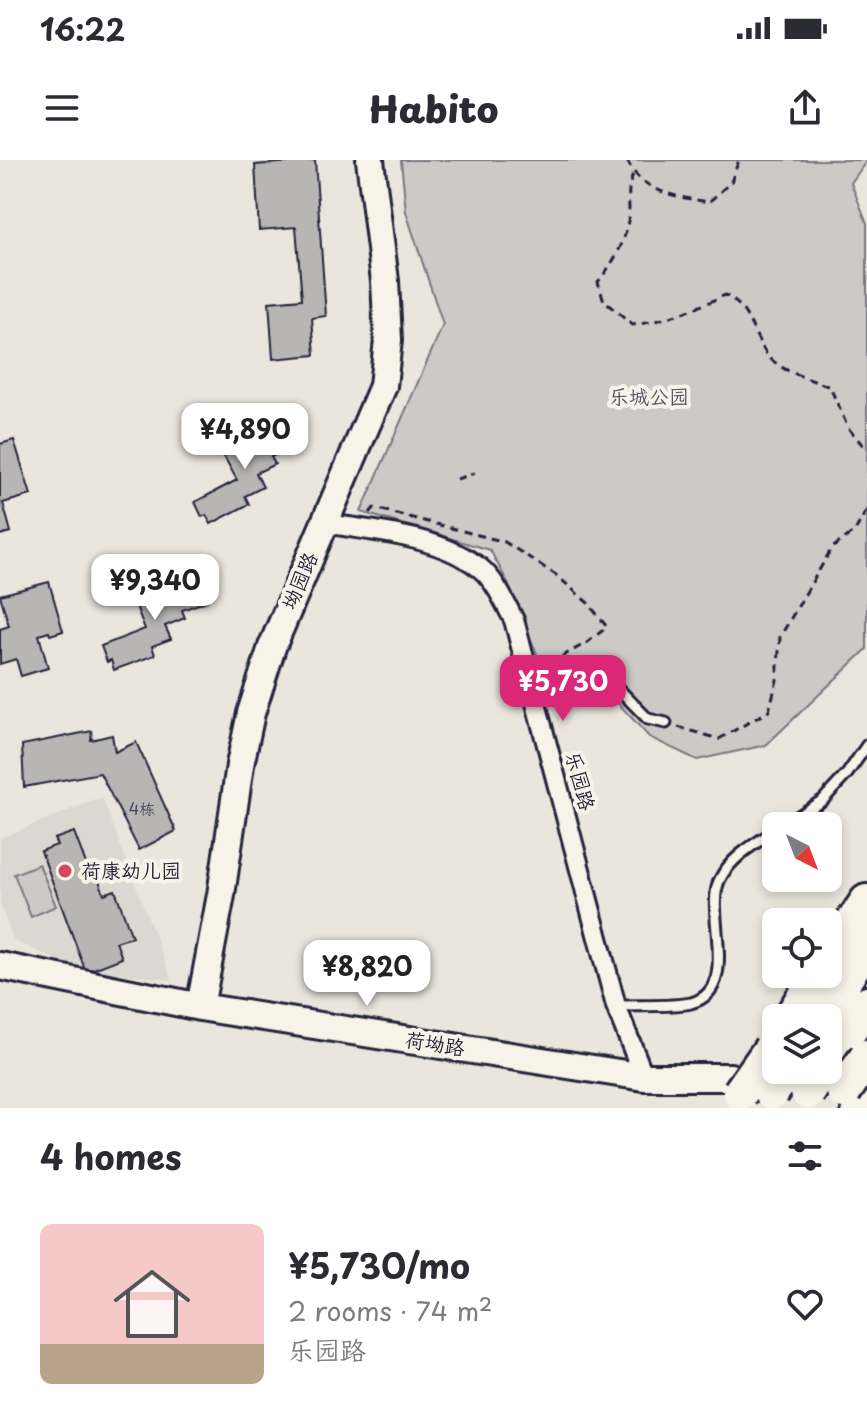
<!DOCTYPE html>
<html lang="en">
<head>
<meta charset="utf-8">
<style>
	:root { --surface:#fff; --page:#f2f2f3; --text:#2b2b33; --muted:#7c7c81; --accent:#db2777 }
	body { margin:0; font-family:"Playpen Sans","LXGW WenKai TC",sans-serif; background:var(--page); color:var(--text); height:100vh; display:flex; flex-direction:column; font-size:30px; white-space:nowrap }
	* { box-sizing:border-box; margin:0 }
	p { font-size:26px; color:var(--muted) }
	.icon { flex:none; width:44px; height:44px; fill:none; stroke:currentColor; stroke-width:2; stroke-linecap:round; stroke-linejoin:round }
	.map { position:relative; height:948px; overflow:hidden }
	.drawer { display:flex; flex-direction:column; background:var(--surface); flex:1 }
	.drawer>* { flex:none }
	.needle { width:52px; rotate:138deg }
	.fabs { position:absolute; left:762px; top:652px; display:grid; gap:16px }
	.fabs a { display:grid; place-items:center; width:80px; height:80px; border-radius:12px; background:var(--surface); box-shadow:0 4px 12px #0003; font-size:40px }
	.price { position:absolute; translate:-50% -68px; padding:0 18px; border-radius:16px; background:#fff; color:#222; font-size:26px; line-height:52px; filter:drop-shadow(0 2px 4px #0008) }
	.price::after { content:''; position:absolute; left:50%; top:48px; width:24px; height:18px; margin-left:-12px; background:inherit; clip-path:polygon(0 0,100% 0,50% 100%) }
	.price.on { background:var(--accent); color:#fff }
	ul { padding:0; list-style:none }
	li { display:flex; align-items:center; gap:24px; height:200px; padding:0 40px }
	li span { display:grid; place-items:center; flex:none; width:224px; height:160px; border-radius:12px; color:#555 }
	li>.icon { margin-inline-start:auto }
	span .icon { width:96px; height:96px; fill:#fffc; stroke-width:1 }
	li b { font-size:34px }
	h2 { display:flex; justify-content:space-between; align-items:center; height:96px; padding:0 40px; font-size:34px }
	.status { display:flex; justify-content:space-between; align-items:center; height:56px; padding:0 40px; background:var(--surface); direction:ltr }
	.status svg { height:22px; fill:currentColor }
	header { display:flex; justify-content:space-between; align-items:center; height:104px; padding:0 40px; background:var(--surface); font-size:36px; font-weight:800 }
	.map>svg:first-child { display:block }
</style>
</head>
<body>
<div class="status"><b>16:22</b><svg viewBox="0 0 49 12"><path d="M0 12V9h3v3zM5 12V6h3v6zM10 12V3h3v9zM15 12V0h3v12zM26 1h20v11H26zM47 4h2v5h-2z"/></svg></div>
<header><svg class="icon" aria-label="menu" viewBox="0 0 24 24"><path d="M4 6h16M4 12h16M4 18h16"/></svg>Habito<svg class="icon" aria-label="share" viewBox="0 0 24 24"><path d="M12 15V3M7 8l5-5 5 5M5 13v7h14v-7"/></svg></header>
<div class="map">
<svg width="867" height="948" viewBox="0 0 867 948">
	<rect width="100%" height="100%" fill="#eae6de"/>
	<filter id="ink" filterUnits="userSpaceOnUse"><feTurbulence type="fractalNoise" baseFrequency=".0125" numOctaves="2"/><feDisplacementMap in="SourceGraphic" scale="16" xChannelSelector="R" yChannelSelector="G"/><feConvolveMatrix kernelMatrix="1 2 1 2 8 2 1 2 1" color-interpolation-filters="sRGB"/></filter>
	<g filter="url(#ink)">
		<path fill="#dbd8d2" d="M 102,637 L 172,820 L 72,807 L 14,781 L 0,744 L 0,678 Z"/>
		<path fill="#cdc9c6" stroke="#787680" stroke-width="2" d="M 401,0 L 867,0 L 851,23 L 867,63 L 867,489 L 766,585 L 697,600 L 649,577 L 618,543 L 557,542 L 506,419 L 490,390 L 361,352 L 443,165 L 406,52 Z
			M 39,704 L 56,746 L 31,757 L 14,714 Z"/>
		<path fill="#b8b6b5" stroke="#22223b" stroke-width="2" d="M 315,0 L 326,156 L 312,158 L 315,195 L 273,199 L 269,142 L 302,139 L 296,67 L 259,70 L 255,5 Z
			M 283,262 L 295,284 L 271,297 L 275,304 L 256,313 L 263,327 L 245,336 L 249,344 L 211,364 L 206,355 L 202,357 L 195,342 L 237,320 L 222,293 L 239,284 L 237,279 L 258,269 L 260,274 Z
			M 14,280 L 31,335 L 3,343 L 11,372 L 0,375 L 0,284 Z
			M 199,417 L 207,441 L 182,450 L 185,458 L 165,466 L 171,479 L 152,486 L 155,495 L 114,510 L 111,500 L 107,502 L 101,486 L 145,469 L 134,441 L 152,434 L 151,429 L 172,421 L 174,427 Z
			M 49,422 L 63,471 L 50,475 L 49,472 L 39,475 L 48,508 L 21,516 L 16,499 L 0,504 L 0,469 L 9,466 L 0,435 Z
			M 92,571 L 91,580 L 112,575 L 115,592 L 136,582 L 176,671 L 139,690 L 100,613 L 24,627 L 22,585 Z
			M 74,672 L 91,717 L 97,715 L 104,734 L 115,730 L 132,777 L 116,782 L 122,798 L 86,812 L 41,691 L 57,685 L 54,679 Z"/>
		<g fill="none" stroke-linecap="round" stroke-linejoin="round">
			<g stroke="#22223b" stroke-width="15">
				<path id="lane" d="M 531,525 L 554,517 L 602,512 L 648,559 L 666,563
					M 783,666 L 823,640 L 847,614 L 867,585
					M 616,846 C 637,845 673,847 691,843 C 742,829 703,752 720,719 C 731,697 756,683 776,670"/>
			</g>
			<g stroke="#22223b" stroke-width="24">
				<path id="street" d="M 324,363 C 375,372 437,375 480,408 C 495,420 505,443 514,460 L 616,846 L 644,917"/>
			</g>
			<g stroke="#22223b" stroke-width="32">
				<path id="secondary" d="M 0,806 L 200,847 L 644,917 L 730,917
					M 200,847 L 221,735 L 240,605 L 251,553 L 272,487 L 383,226 L 388,180 L 385,121 L 370,0"/>
			</g>
			<g stroke="#22223b" stroke-width="40">
				<path id="highway" d="M 828,800 L 867,742
					M 791,858 L 819,814
					M 821,858 L 867,783
					M 828,902 L 867,844
					M 859,948 L 867,935"/>
			</g>
			<path stroke="#22223b" stroke-width="3" stroke-dasharray="8 6" stroke-linecap="butt" d="M 627,0 C 640,32 677,37 709,42 L 731,22 L 739,0
				M 633,15 C 627,28 629,38 629,52 C 627,81 615,100 598,122 L 604,141 L 632,165 C 666,161 695,149 725,135 C 750,147 752,175 768,196 C 781,212 811,219 830,227 L 848,268 L 867,290
				M 457,319 L 475,313
				M 370,353 L 374,348 L 505,382 L 556,415 L 588,443 L 607,467 L 588,482 L 550,503 L 551,505
				M 678,567 L 719,579 L 769,551 L 777,520 L 780,477 L 832,388 L 855,371 L 867,349"/>
			<use href="#lane" stroke="#f7f3e8" stroke-width="9"/>
			<use href="#street" stroke="#f7f3e8" stroke-width="18"/>
			<use href="#secondary" stroke="#f7f3e8" stroke-width="26"/>
			<use href="#highway" stroke="#f7f3e8" stroke-width="34"/>
			<g stroke="#22223b" stroke-width="40" stroke-linecap="butt">
				<path id="highway-bridge" d="M 844,931 L 867,897
					M 772,932 L 787,910
					M 808,932 L 822,910
					M 740,933 L 771,889"/>
			</g>
			<use href="#highway-bridge" stroke="#f7f3e8" stroke-width="34"/>
		</g>
	</g>
	<circle fill="#d1495b" stroke="#f7f3e8" stroke-width="3" cx="65" cy="711" r="8"/>
	<g text-anchor="middle" stroke-width="8" stroke-linejoin="round" paint-order="stroke">
		<g font-size="16" fill="#48475a">
			<text x="142" y="655">4栋</text>
		</g>
		<g font-size="20" fill="#555465" stroke="#f7f3e8">
			<text x="649" y="244">乐城公园</text>
		</g>
		<g font-size="20" fill="#22223b" stroke="#f7f3e8">
			<text transform="translate(300 421) rotate(-67)" y="7">坳园路</text>
			<text transform="translate(580 621) rotate(75)" y="7">乐园路</text>
			<text transform="translate(435 884) rotate(9)" y="7">荷坳路</text>
		</g>
		<g font-size="20" fill="#22223b" stroke="#f7f3e8" text-anchor="start">
			<text x="81" y="718">荷康幼儿园</text>
		</g>
	</g>
</svg>
<div class="fabs">
<a><svg class="needle" viewBox="-14 -14 28 28"><path d="M0-13l5 13h-10z" fill="#e53935"/><path d="M0 13l5-13h-10z" fill="#7c7c81"/></svg></a>
<a><svg class="icon" aria-label="locate" viewBox="0 0 24 24"><circle cx="12" cy="12" r="6"/><path d="M12 2v4M12 18v4M2 12h4M18 12h4"/></svg></a>
<a><svg class="icon" aria-label="layers" viewBox="0 0 24 24"><path d="M12 4l9 5-9 5-9-5zM3 14l9 5 9-5"/></svg></a>
</div>
<b class="price" style="left:245px;top:311px">¥4,890</b>
<b class="price" style="left:155px;top:462px">¥9,340</b>
<b class="price on" style="left:563px;top:563px">¥5,730</b>
<b class="price" style="left:367px;top:848px">¥8,820</b>
</div>
<section class="drawer">
<h2>4 homes<svg class="icon" aria-label="filters" viewBox="0 0 24 24"><path d="M4 7h16M4 17h16"/><circle cx="9" cy="7" r="2"/><circle cx="15" cy="17" r="2"/></svg></h2>
<ul>
<li><span style="background:linear-gradient(#f6c9c9 75%,#b9a48a 0)"><svg class="icon" aria-label="home" viewBox="0 0 24 24"><path d="M3 11l9-7 9 7M6 9v11h12V9"/></svg></span><div><b>¥5,730/mo</b><p>2 rooms · 74 m²</p><p>乐园路</p></div><svg class="icon" aria-label="heart" viewBox="0 0 24 24"><path d="M12 20l-8-8c-3-5 5-10 8-4 3-6 11-1 8 4z"/></svg></li>
</ul>
</section>
</body>
</html>
